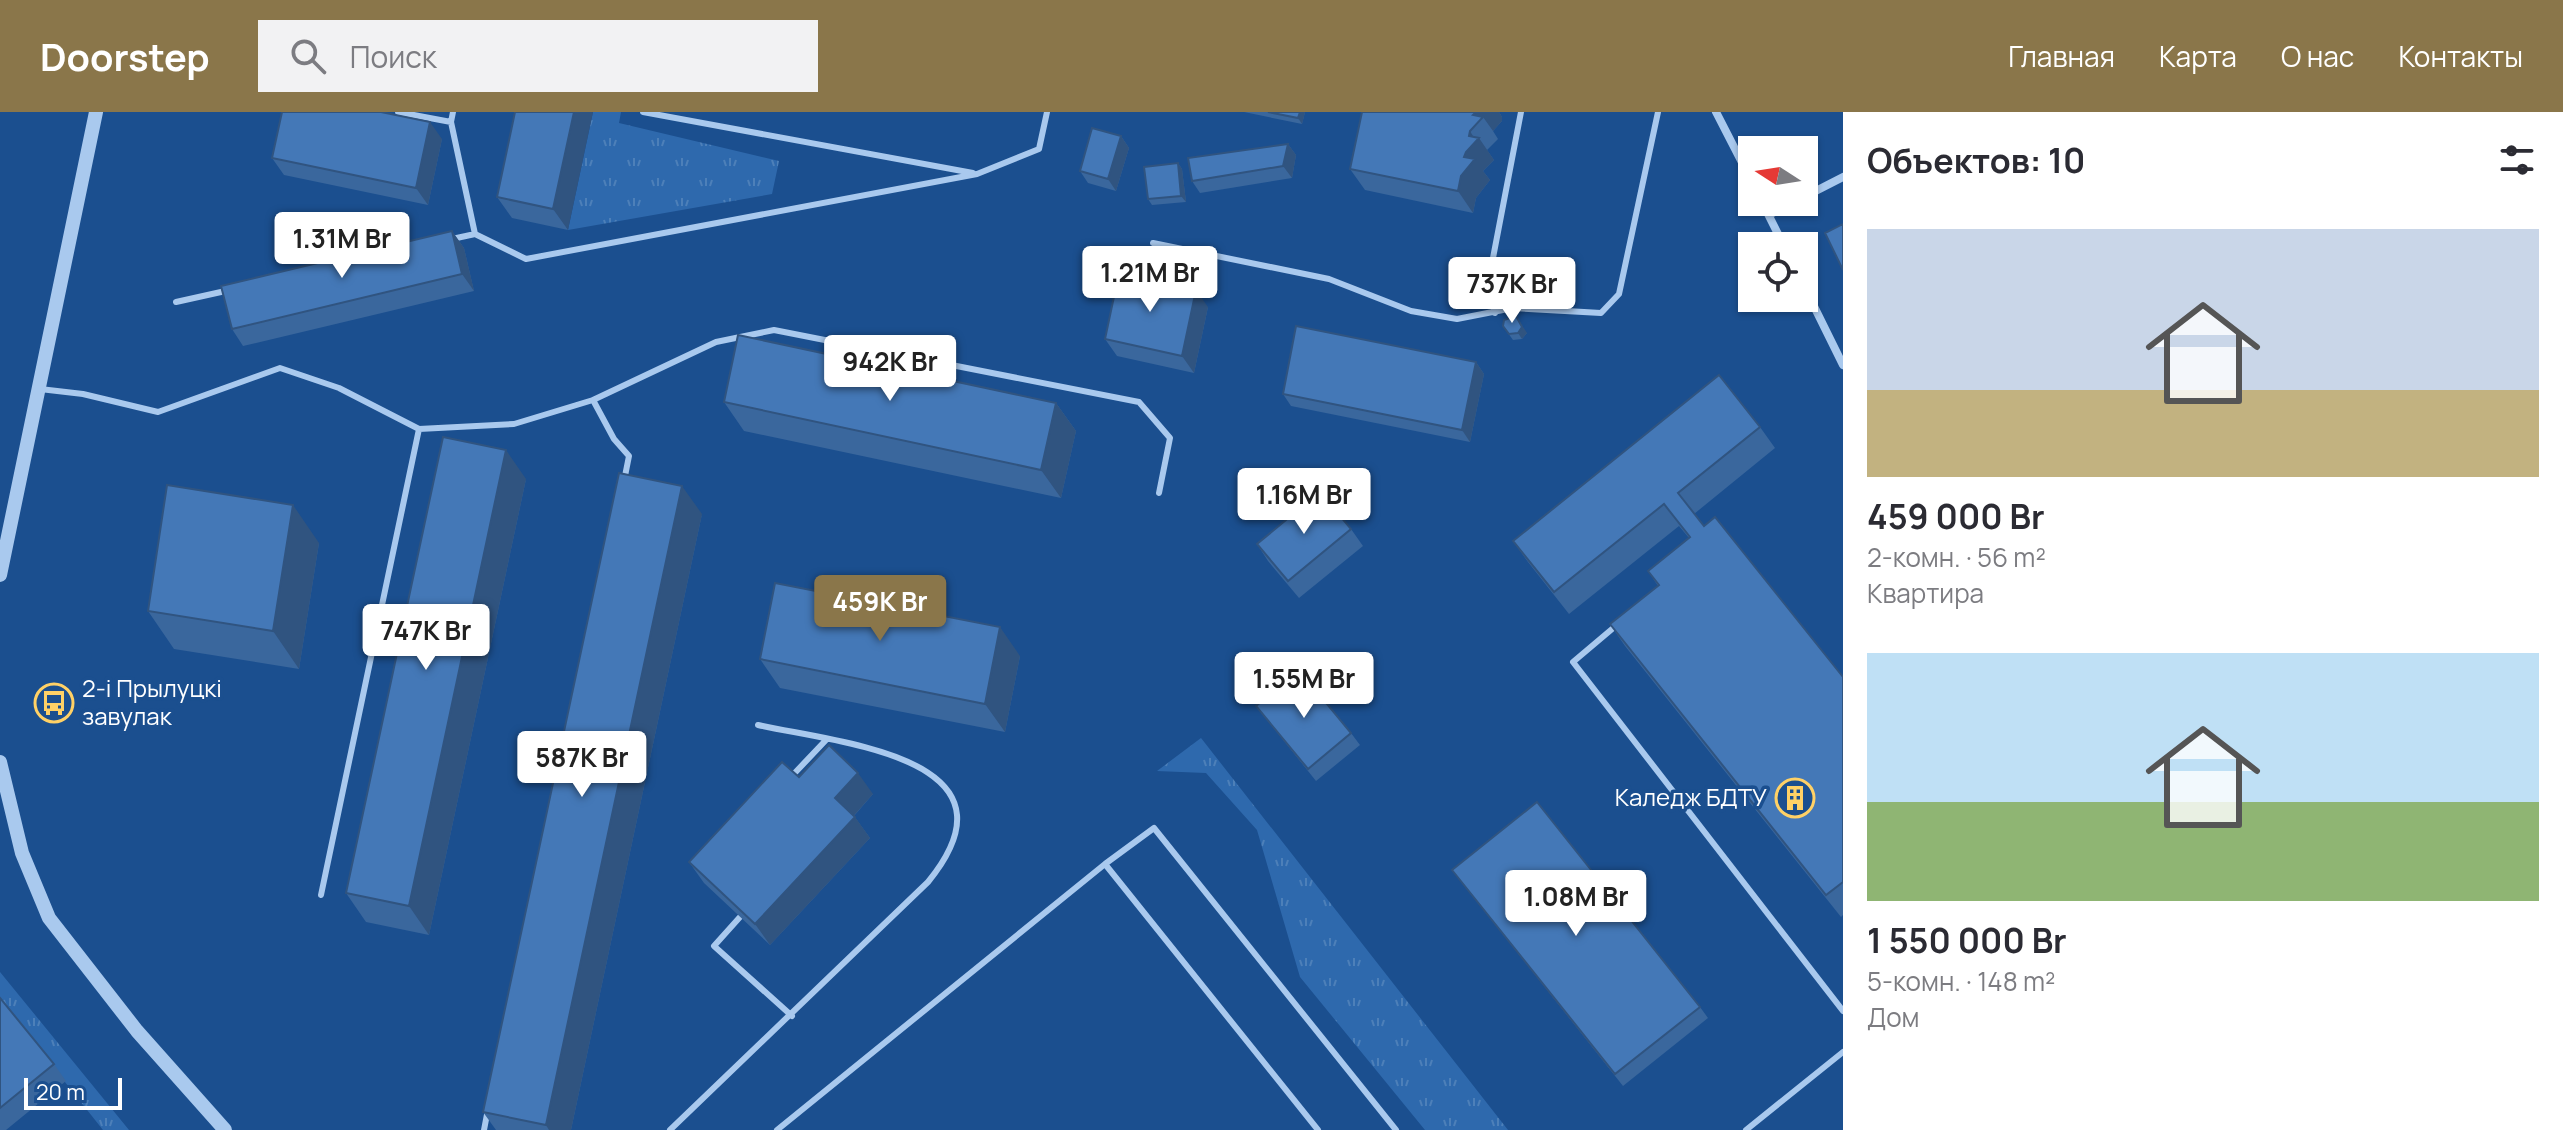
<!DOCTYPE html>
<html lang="ru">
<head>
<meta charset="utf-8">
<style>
	:root { --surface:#fff; --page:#f2f2f3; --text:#2b2b33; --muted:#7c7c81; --accent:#8a764a }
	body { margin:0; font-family:Manrope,sans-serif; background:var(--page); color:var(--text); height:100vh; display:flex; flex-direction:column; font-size:30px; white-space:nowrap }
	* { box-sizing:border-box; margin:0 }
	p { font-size:26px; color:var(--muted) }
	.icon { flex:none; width:44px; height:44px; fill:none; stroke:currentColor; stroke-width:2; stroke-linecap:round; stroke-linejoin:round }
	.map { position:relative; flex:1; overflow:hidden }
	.panel { display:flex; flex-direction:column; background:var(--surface); width:720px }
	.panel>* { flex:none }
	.needle { width:52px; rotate:282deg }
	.tools { position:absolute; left:1738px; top:24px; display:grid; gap:16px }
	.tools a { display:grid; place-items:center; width:80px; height:80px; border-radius:0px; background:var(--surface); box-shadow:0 2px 6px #0004; font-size:40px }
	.scale { position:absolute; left:24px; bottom:20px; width:98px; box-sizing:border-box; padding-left:8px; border:4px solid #fff; border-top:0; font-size:22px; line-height:28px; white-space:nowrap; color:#fff; -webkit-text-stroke:6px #1b4f8f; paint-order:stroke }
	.price { position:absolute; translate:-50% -68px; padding:0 18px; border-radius:8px; background:#fff; color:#222; font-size:26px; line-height:52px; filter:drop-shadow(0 2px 4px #0008) }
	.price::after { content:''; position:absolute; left:50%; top:48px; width:24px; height:18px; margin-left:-12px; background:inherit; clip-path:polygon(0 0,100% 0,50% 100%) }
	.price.selected { background:var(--accent); color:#fff }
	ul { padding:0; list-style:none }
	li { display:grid; align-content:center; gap:16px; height:424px; padding:0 24px }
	li span { display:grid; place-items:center; height:248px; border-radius:0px; color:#555 }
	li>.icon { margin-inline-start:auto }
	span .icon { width:144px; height:144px; fill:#fffc; stroke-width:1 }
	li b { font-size:34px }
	h2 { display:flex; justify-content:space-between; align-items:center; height:96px; padding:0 24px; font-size:34px }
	header { display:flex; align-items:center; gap:48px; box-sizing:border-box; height:112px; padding:0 40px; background:var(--accent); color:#fff }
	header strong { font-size:38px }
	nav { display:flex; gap:44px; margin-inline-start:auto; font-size:28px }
	.search { width:560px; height:72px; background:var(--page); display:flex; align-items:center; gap:20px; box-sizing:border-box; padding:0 28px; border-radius:0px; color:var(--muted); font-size:30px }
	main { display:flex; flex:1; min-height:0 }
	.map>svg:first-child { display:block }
</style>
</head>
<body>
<header>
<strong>Doorstep</strong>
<div class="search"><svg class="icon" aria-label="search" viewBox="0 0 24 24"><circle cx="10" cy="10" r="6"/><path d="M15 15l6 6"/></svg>Поиск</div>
<nav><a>Главная</a><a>Карта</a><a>О нас</a><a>Контакты</a></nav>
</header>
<main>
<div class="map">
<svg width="1843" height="1018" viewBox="0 0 1843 1018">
	<defs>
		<pattern id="grass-tufts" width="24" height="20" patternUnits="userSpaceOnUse" patternTransform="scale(2)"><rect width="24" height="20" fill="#2e69ad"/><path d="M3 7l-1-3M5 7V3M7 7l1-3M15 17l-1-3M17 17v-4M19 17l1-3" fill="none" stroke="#4d80b9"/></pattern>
	</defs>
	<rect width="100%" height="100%" fill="#1b4f8f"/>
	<path fill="url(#grass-tufts)" d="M 593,0 L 621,0 L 619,11 L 779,49 L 772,82 L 568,118 Z
		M 1201,626 L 1508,1018 L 1425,1018 L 1300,865 L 1257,718 L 1206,661 L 1157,659 Z
		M 0,860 L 129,1018 L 103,1018 L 0,888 Z"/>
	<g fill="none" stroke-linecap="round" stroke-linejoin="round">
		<path stroke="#a9c9ee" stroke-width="6" d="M 398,0 L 451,10
			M 453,0 L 451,10 L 475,122
			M 643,0 L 973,61
			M 452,127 L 475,122 L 526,147 L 977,62 L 1039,37 L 1047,0
			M 1153,131 L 1329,167 L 1411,199 L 1457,207 L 1513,196 L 1601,201 L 1619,182 L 1658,0
			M 176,190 L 230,178
			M 1495,201 L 1488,172 L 1521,0
			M 40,277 L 83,282 L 158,300 L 280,256 L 339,276 L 419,317 L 514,312 L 593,288 L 716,230 L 774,218 L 1139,290 L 1170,326 L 1159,381
			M 593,288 L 614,327 L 629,344 L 624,369
			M 1618,512 L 1573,550 L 1843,899
			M 790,666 L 826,628
			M 1105,752 L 1318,1018
			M 321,783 L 419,317
			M 740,805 L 714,834 L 792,904
			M 484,1018 L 488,997
			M 670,1018 L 928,770 C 1030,645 838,631 758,613
			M 777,1018 L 1105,752 L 1154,716 L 1396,1018
			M 1746,1018 L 1843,940"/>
		<path stroke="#a9c9ee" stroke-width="8" d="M 1716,0 L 1752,70
			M 1804,85 L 1843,65
			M 1762,90 L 1784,134
			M 1769,103 L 1793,90
			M 1804,174 L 1843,253"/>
		<path stroke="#a9c9ee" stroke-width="14" d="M 0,463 L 96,0
			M 0,650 L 22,741 L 49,806 L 137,919 L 225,1018"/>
	</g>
	<path fill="#3a679d" d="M 515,0 L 568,118 L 512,106 L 497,85 Z
		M 1244,0 L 1305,0 L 1302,12 Z
		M 1362,0 L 1499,0 L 1502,5 L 1502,9 L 1493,19 L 1498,27 L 1487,38 L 1494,48 L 1483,59 L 1490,68 L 1476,86 L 1473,101 L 1365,78 L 1350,57 Z
		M 1121,24 L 1129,36 L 1116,79 L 1088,71 L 1080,59 Z
		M 442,27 L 428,93 L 284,63 L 272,46 Z
		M 1288,32 L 1296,43 L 1292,66 L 1200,81 L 1192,69 Z
		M 1178,51 L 1182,57 L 1186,90 L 1152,93 L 1148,87 Z
		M 452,119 L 464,136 L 474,179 L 243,234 L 232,217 Z
		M 1208,195 L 1194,261 L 1117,244 L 1105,227 Z
		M 1503,214 L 1527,221 L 1522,227 L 1513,228 Z
		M 1476,250 L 1484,262 L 1470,330 L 1291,294 L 1283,282 Z
		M 724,290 L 1056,291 L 1076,319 L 1061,386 L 744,319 Z
		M 1760,315 L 1775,336 L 1694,402 L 1704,414 L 1843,565 L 1843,803 L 1841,805 L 1625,534 L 1610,512 L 1658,474 L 1648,459 L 1689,426 L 1679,414 L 1569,502 L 1528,450 L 1513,429 Z
		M 526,367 L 429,823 L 366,810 L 346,781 Z
		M 702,402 L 571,1018 L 496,1018 L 483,1000 Z
		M 1351,417 L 1363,434 L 1299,486 L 1268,449 L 1257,432 Z
		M 319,431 L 299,557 L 174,537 L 148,499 Z
		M 1020,544 L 1005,620 L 780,576 L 760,547 Z
		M 1256,594 L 1351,621 L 1360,633 L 1316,669 Z
		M 799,665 L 873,682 L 854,704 L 870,726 L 770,833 L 704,771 L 689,750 Z
		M 1452,758 L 1700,895 L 1708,906 L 1623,974 Z
		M 0,886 L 54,952 L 66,969 L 6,1018 L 0,1018 Z"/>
	<path fill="#305480" d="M 574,0 L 593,0 L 568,118 L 553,97 Z
		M 1300,0 L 1305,0 L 1302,12 L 1298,6 Z
		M 1476,0 L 1499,0 L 1502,5 L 1502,9 L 1493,19 L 1483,5 L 1473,3 Z
		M 430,10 L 442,27 L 428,93 L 416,76 Z
		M 1470,19 L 1476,29 L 1479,26 L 1494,48 L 1483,59 L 1490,68 L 1476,86 L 1473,101 L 1458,79 Z
		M 1121,24 L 1129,36 L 1116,79 L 1108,67 Z
		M 1288,32 L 1296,43 L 1292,66 L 1283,54 Z
		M 1178,51 L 1182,57 L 1186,90 L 1181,84 Z
		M 452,119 L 464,136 L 474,179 L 462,162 Z
		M 1196,178 L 1208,195 L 1194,261 L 1182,244 Z
		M 1516,204 L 1527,221 L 1522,227 L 1518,221 Z
		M 1476,250 L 1484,262 L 1470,330 L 1462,318 Z
		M 1056,291 L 1076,319 L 1061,386 L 1041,358 Z
		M 506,338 L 526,367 L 429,823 L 409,794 Z
		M 682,374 L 702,402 L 571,1018 L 549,1018 L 546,1013 Z
		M 293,393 L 319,431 L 299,557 L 273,519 Z
		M 1000,515 L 1020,544 L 1005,620 L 985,592 Z
		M 858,661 L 873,682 L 850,708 L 835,686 Z
		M 855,705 L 870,726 L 770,833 L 755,812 Z"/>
	<path fill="#4478b7" stroke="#305480" stroke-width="2" d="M 282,0 L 381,0 L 430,10 L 416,76 L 272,46 Z
		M 515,0 L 574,0 L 553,97 L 497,85 Z
		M 1268,0 L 1300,0 L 1298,6 Z
		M 1362,0 L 1476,0 L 1473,3 L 1483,5 L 1470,19 L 1469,24 L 1479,26 L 1466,40 L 1464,45 L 1475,47 L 1461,64 L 1458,79 L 1350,57 Z
		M 1092,16 L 1121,24 L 1108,67 L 1080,59 Z
		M 1288,32 L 1283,54 L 1192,69 L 1188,46 Z
		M 1178,51 L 1181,84 L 1148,87 L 1144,55 Z
		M 1843,112 L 1843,158 L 1825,121 Z
		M 452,119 L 462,162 L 232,217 L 221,174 Z
		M 1119,161 L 1196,178 L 1182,244 L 1105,227 Z
		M 1516,204 L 1522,215 L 1518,221 L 1509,222 L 1503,214 L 1504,208 Z
		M 1296,214 L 1476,250 L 1462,318 L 1283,282 Z
		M 738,223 L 1056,291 L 1041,358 L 724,290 Z
		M 1719,263 L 1760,315 L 1678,381 L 1704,414 L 1715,405 L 1843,565 L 1843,770 L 1826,783 L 1610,512 L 1659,473 L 1648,459 L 1690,425 L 1664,392 L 1554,480 L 1513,429 Z
		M 443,325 L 506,338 L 409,794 L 346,781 Z
		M 619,361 L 682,374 L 546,1013 L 483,1000 Z
		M 167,373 L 293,393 L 273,519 L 148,499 Z
		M 1320,380 L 1351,417 L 1288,469 L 1257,432 Z
		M 775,471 L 1000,515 L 985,592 L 760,547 Z
		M 1299,558 L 1351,621 L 1308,657 L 1256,594 Z
		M 829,633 L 858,661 L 835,686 L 855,705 L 755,812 L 689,750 L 782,650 L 799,665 Z
		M 1537,690 L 1700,895 L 1615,962 L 1452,758 Z
		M 0,886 L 54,952 L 0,996 Z"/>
	<defs>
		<g id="bus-ring" transform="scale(2)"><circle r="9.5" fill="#1b4f8f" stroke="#ffd166" stroke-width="1.5"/><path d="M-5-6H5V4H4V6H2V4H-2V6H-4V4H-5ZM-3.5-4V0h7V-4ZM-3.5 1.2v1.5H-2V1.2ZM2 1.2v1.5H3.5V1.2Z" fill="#ffd166"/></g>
		<g id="building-ring" transform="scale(2)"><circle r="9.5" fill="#1b4f8f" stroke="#ffd166" stroke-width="1.5"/><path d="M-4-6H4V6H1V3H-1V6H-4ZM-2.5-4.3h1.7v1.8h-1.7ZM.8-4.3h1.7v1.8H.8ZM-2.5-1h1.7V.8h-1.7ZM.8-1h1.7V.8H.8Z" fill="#ffd166"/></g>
	</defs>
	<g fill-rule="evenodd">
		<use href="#bus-ring" x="54" y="591"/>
		<use href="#building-ring" x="1795" y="686"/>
	</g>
	<g text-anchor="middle" stroke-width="7" stroke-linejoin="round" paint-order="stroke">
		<g font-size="24" fill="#fff" stroke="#1b4f8f" text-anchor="start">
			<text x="82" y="585">2-і Прылуцкі<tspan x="82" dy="28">завулак</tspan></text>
			<text x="1767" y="694" text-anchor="end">Каледж БДТУ</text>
		</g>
	</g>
</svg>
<div class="tools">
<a><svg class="needle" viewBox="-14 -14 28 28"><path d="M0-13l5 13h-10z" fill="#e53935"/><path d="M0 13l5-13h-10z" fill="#7c7c81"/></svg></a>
<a><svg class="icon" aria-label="locate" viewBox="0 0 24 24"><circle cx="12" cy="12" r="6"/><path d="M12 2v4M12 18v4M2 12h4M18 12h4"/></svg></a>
</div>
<div class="scale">20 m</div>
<b class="price" style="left:342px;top:168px">1.31M Br</b>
<b class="price" style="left:1150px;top:202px">1.21M Br</b>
<b class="price" style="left:1512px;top:213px">737K Br</b>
<b class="price" style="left:890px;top:291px">942K Br</b>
<b class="price" style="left:1304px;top:424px">1.16M Br</b>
<b class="price selected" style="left:880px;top:531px">459K Br</b>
<b class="price" style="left:426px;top:560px">747K Br</b>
<b class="price" style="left:1304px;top:608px">1.55M Br</b>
<b class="price" style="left:582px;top:687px">587K Br</b>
<b class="price" style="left:1576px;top:826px">1.08M Br</b>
</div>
<section class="panel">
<h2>Объектов: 10<svg class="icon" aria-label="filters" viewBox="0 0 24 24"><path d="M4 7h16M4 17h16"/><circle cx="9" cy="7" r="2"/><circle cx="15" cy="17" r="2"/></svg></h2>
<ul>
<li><span style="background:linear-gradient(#c9d6e8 65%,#c2b280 0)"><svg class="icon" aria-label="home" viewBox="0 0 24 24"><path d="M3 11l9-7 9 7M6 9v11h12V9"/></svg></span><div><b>459 000 Br</b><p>2-комн. · 56 m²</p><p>Квартира</p></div></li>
<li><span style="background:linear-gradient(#bfe0f5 60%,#8fb573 0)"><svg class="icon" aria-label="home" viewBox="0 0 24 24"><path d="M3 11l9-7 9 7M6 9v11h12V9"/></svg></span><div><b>1 550 000 Br</b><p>5-комн. · 148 m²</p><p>Дом</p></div></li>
</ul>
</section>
</main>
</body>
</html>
